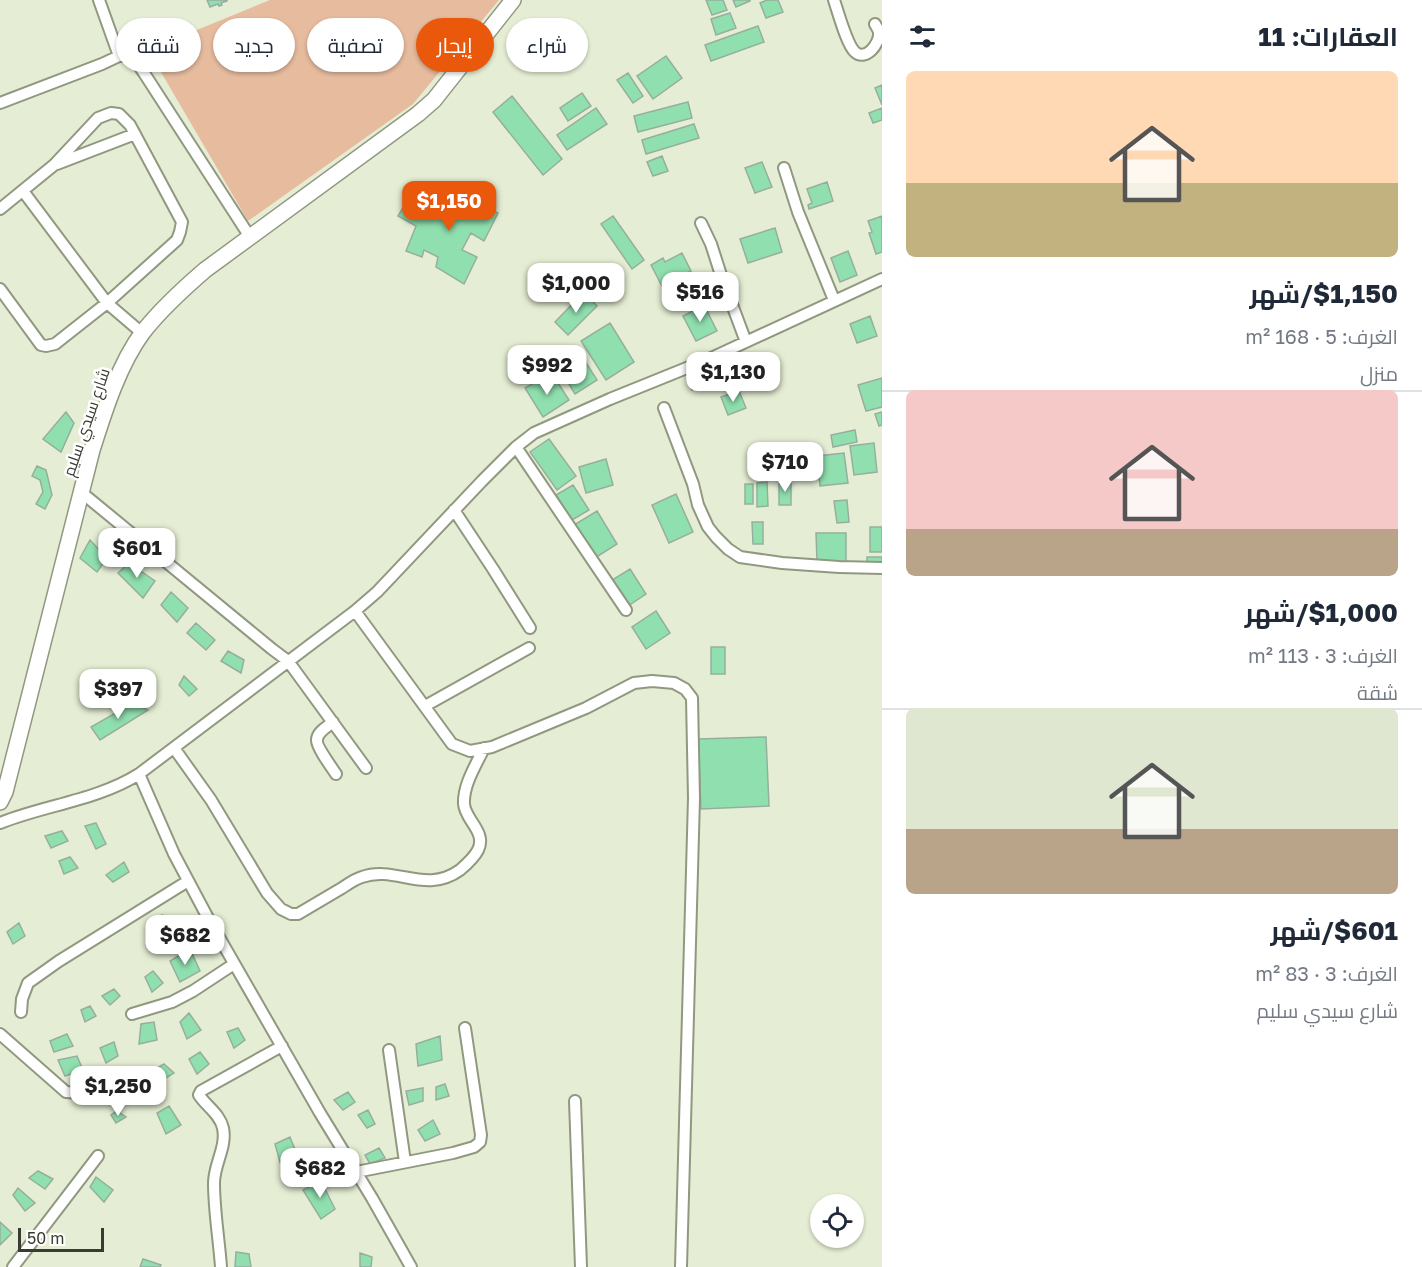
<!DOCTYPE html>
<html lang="ar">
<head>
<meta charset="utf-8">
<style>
  body { margin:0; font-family:"Golos Text",Cairo,sans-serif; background:#f2f2f3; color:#1f2937; direction:rtl; height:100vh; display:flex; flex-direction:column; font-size:22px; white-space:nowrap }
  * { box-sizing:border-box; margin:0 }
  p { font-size:20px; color:#747a83 }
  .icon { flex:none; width:33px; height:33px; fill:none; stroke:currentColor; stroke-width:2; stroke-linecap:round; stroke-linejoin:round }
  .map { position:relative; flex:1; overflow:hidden; direction:ltr }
  .drawer { display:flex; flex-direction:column; background:#fff; width:540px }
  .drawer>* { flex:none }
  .top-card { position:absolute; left:18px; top:18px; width:570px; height:54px; direction:rtl; display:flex; gap:12px }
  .controls { position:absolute; left:810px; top:1194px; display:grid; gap:12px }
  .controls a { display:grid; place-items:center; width:54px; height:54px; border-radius:50%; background:#fff; box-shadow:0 2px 4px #0004; font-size:30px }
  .scale { position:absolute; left:18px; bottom:15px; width:86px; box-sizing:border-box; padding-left:6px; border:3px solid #383b31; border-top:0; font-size:16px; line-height:21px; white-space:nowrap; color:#383b31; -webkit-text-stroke:4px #fff; paint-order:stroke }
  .price { position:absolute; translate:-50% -51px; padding:0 14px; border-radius:12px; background:#fff; color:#222; font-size:20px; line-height:39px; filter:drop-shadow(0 2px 3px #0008) }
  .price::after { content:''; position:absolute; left:50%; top:36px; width:18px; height:14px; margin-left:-9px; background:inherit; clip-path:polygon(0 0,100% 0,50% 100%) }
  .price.selected { background:#ea580c; color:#fff }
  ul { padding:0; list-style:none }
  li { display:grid; align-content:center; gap:12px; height:318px; padding:0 24px }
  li+li { border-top:2px solid #e0e1e3 }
  li span { display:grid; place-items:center; height:186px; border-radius:9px; color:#555 }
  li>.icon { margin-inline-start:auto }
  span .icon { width:108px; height:108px; fill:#fffc; stroke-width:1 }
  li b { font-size:26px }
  h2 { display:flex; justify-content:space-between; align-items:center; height:72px; padding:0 24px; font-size:26px }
  .pill { padding:0 21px; border-radius:27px; background:#fff; box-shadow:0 2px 4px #0004; font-size:21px; line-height:54px }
  .pill.selected { background:#ea580c; color:#fff }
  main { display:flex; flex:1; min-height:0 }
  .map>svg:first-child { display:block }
  .green { fill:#e6bb9e }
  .building { fill:#90e0af; stroke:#96ae9e; stroke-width:1.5 }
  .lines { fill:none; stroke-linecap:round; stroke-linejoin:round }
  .minor-casing { stroke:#909880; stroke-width:14 }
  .secondary-casing { stroke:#909880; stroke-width:18 }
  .minor { stroke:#fff; stroke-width:10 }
  .secondary { stroke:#fff; stroke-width:15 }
  .labels { text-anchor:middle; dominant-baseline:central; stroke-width:5; stroke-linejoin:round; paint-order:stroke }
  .street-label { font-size:16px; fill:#383b31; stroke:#fff }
</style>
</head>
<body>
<main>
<section class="drawer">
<h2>العقارات: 11<svg class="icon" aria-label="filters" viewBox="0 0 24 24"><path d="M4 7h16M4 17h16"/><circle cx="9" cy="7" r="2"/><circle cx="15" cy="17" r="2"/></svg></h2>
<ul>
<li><span style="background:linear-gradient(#ffd9b3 60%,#c2b280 0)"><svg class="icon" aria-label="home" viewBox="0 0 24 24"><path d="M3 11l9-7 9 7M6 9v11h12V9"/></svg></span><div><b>$1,150/شهر</b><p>الغرف: 5 · 168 m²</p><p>منزل</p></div></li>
<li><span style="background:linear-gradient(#f6c9c9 75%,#b9a48a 0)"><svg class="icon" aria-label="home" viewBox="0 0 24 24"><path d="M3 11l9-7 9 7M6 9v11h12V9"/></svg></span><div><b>$1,000/شهر</b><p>الغرف: 3 · 113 m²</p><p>شقة</p></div></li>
<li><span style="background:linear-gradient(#dfe7d0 65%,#b9a48a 0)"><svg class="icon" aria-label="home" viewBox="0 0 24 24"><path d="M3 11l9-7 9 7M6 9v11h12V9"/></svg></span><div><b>$601/شهر</b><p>الغرف: 3 · 83 m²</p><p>شارع سيدي سليم</p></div></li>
</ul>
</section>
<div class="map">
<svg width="882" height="1267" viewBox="0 0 882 1267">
  <rect width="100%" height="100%" fill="#e5eed4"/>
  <!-- green -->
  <path class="green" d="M270 0H499L413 104 248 221 148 50Z"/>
  <!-- building -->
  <path class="building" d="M207 0H227V1L221 3 222 5 219 6 218 4 210 7Z
    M706 0H723L727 10 712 15Z
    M733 0H750V1L736 7Z
    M767 0H778L783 12 766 18 760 3Z
    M730 13 736 28 716 35 711 19Z
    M758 26 764 42 711 61 705 45Z
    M666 56 682 78 653 99 637 76Z
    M628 73 643 96 633 103 617 80Z
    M882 85V105L875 88Z
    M582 93 591 106 568 121 560 108Z
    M512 96 562 159 543 175 493 112Z
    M688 102 692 118 638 132 634 116Z
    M596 108 607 124 567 150 557 135Z
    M882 108V120L873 123 869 113Z
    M694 124 699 138 646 154 642 140Z
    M662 156 668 171 653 176 647 162Z
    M762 162 772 187 755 193 745 168Z
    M827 182 833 201 809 209 808 205 812 203 807 189Z
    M448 190 455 193 453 204 462 209 466 201 470 203 473 200 498 213 484 241 471 233 462 250 477 257 464 284 436 267 438 257 424 250 422 257 406 251 416 226 398 216 404 206 423 215 432 192 436 194 438 191 447 194Z
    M613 216 644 260 632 269 601 224Z
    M882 216V252L876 254 869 233 872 232 868 221Z
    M775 228 782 252 748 263 740 239Z
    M848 251 857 275 840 282 831 258Z
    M682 253 691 271 662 286 651 265 663 258 665 262Z
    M584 292 597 306 568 335 555 322Z
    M704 305 717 331 696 341 683 316Z
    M870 316 877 336 857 343 850 324Z
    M610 323 634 362 606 380 581 341Z
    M576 347 597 380 575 394 555 361Z
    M705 371 710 383 692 390 687 379Z
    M542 378 546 384 555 378 569 400 543 417 525 388Z
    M882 378V407L866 411 858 385Z
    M739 391 746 408 728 415 721 397Z
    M66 412 74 423 61 452 43 439Z
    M882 412V425L879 426 875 414Z
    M855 430 857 442 833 447 831 435Z
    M549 439 576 476 557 490 530 452Z
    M874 443 877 472 854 475 850 446Z
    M844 453 848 483 820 486 817 456Z
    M794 456 795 469 775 471 774 458Z
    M606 459 613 485 586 493 579 467Z
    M37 466 46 470 52 495 45 509 36 504 43 492 40 480 32 476Z
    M791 480V505H779V481Z
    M767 482 768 506 757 507V483Z
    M745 484H753V504H745Z
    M573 485 589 510 572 520 556 495Z
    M676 494 693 532 669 543 652 505Z
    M847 500 849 522 837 523 834 501Z
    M597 511 617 544 595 558 574 525Z
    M752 522H763V544H753Z
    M870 527H882V552H870Z
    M816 533H846V565L817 562Z
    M90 540 107 558 97 572 80 558Z
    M867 557H882V565H867Z
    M129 563 155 581 143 598 118 573Z
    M630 569 646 594 625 608 609 582Z
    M171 592 188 608 177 622 161 605Z
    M656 611 670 633 646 649 632 627Z
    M196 623 215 640 206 650 187 633Z
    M711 647H725V674H711Z
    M228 651 244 660 241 673 221 661Z
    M184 676 197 689 189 696 179 685Z
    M133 703 148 710 100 740 91 727Z
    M766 737 769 806 701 809 698 739Z
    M96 823 106 844 96 849 85 826Z
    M62 831 68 841 51 848 45 836Z
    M70 857 78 868 64 874 59 861Z
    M124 862 129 872 113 882 106 875Z
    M162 915 174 919 170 935 160 932Z
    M19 923 25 936 13 944 7 932Z
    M190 949 200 971 180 982 170 961Z
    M153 971 163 983 152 992 145 977Z
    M114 989 120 996 110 1005 102 996Z
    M90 1006 96 1016 85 1022 81 1010Z
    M189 1013 201 1030 187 1039 180 1022Z
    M154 1022 157 1040 139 1044 141 1024Z
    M238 1028 245 1040 234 1048 227 1032Z
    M67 1034 73 1046 54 1052 50 1041Z
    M440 1036 442 1060 418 1066 416 1044Z
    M114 1042 118 1056 106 1063 100 1048Z
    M200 1052 209 1064 197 1074 189 1059Z
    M77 1056 83 1070 65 1076 58 1060Z
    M164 1064 174 1073 158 1083 150 1072Z
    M445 1084 449 1096 436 1100V1087Z
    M423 1088V1101L409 1105 406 1091Z
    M348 1092 355 1102 343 1110 334 1100Z
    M169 1106 181 1125 166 1134 157 1113Z
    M368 1110 375 1124 367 1128 358 1115Z
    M117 1111 126 1117 116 1123 111 1115Z
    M433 1120 440 1134 425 1141 418 1130Z
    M290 1137 296 1152 280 1162 275 1144Z
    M379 1148 385 1158 370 1164 365 1155Z
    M38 1171 53 1179 45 1189 29 1178Z
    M96 1177 113 1190 104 1202 90 1187Z
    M321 1181 335 1209 321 1219 303 1190Z
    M18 1188 35 1203 25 1211 13 1195Z
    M0 1222 12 1233 0 1245Z
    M236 1252 249 1254 251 1267H235Z
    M360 1253 372 1257 371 1267H360Z
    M143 1259 161 1265 160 1267H140Z"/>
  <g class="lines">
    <!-- minor casing -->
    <g class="minor-casing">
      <path id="minor" d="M99 0 119 56
        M834 0C838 12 847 45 855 52 866 62 880 43 879 33 879 30 876 26 875 24
        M0 103 102 64 119 56H129L135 60 144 73 250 237
        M57 164 135 134
        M784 168 798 212 834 300
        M23 191 107 303 142 333
        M0 209 54 165 98 118 111 113 119 114 130 125 182 222 180 232 177 240 107 303 55 344 46 346 41 345 0 289
        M701 223 711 244 721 275 746 342
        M664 408 693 484 698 505 708 527 716 537 728 549 740 557 782 563 839 567 882 568
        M516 447 626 610
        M81 492 272 649 288 661 366 768
        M454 510 493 569 530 628
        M355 611 452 744 470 751 492 747 586 708 634 683 652 681 674 683 685 689 692 698 694 798 681 1267
        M425 706 529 648
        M333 722C327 727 317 732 317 740 316 746 332 768 336 774
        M174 748 211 800 267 893 281 909 291 914H298C313 905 327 897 342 888 348 884 355 879 362 877 396 865 425 895 460 870 467 864 474 858 478 850 487 832 465 820 464 804 463 785 476 765 484 748
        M139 774 174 854 208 918 320 1113 372 1198 411 1267
        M0 823C45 805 98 800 139 774L355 611 377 592 482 481 516 447 534 433 610 399 709 359 882 279
        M21 1012 22 999 28 983 59 961 188 881
        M132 1014 172 1002 193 991 234 964
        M0 1034 66 1092C82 1094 97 1089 113 1084
        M389 1050 405 1162
        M575 1101 581 1267
        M356 1172 453 1153 474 1147 480 1142 481 1135 465 1028
        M13 1267 98 1156
        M221 1267C219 1239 214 1211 214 1183 214 1164 227 1147 223 1128 220 1114 206 1106 199 1095L201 1091 282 1046"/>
    </g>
    <!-- secondary casing -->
    <g class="secondary-casing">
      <path id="secondary" d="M0 802 5 792 92 450C104 412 119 364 143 332 161 309 183 289 205 270L418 114 434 100 513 0"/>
    </g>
    <!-- minor -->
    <use href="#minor" class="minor"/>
    <!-- secondary -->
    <use href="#secondary" class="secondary"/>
  </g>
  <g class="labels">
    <!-- street labels -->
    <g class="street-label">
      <text transform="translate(86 422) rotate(-71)">شارع سيدي سليم</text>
    </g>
  </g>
</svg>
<div class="controls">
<a><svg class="icon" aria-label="locate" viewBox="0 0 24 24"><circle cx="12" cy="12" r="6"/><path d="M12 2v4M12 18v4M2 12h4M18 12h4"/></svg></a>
</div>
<div class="scale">50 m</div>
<b class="price selected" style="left:449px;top:232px">$1,150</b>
<b class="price" style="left:576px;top:314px">$1,000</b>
<b class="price" style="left:700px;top:323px">$516</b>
<b class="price" style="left:547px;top:396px">$992</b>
<b class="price" style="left:733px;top:403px">$1,130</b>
<b class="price" style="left:785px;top:493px">$710</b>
<b class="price" style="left:137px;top:579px">$601</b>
<b class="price" style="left:118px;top:720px">$397</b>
<b class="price" style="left:185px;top:966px">$682</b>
<b class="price" style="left:118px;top:1117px">$1,250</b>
<b class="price" style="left:320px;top:1199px">$682</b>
<div class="top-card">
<a class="pill">شراء</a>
<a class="pill selected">إيجار</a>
<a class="pill">تصفية</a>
<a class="pill">جديد</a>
<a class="pill">شقة</a>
</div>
</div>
</main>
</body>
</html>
